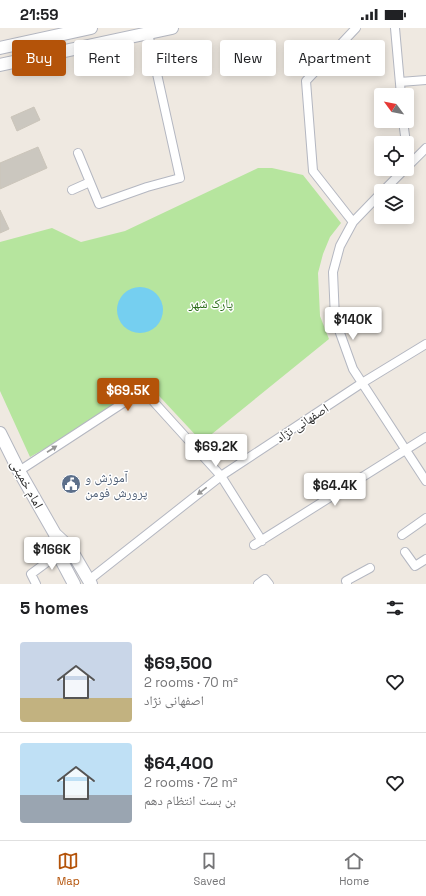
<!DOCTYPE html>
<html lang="en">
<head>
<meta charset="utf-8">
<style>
  body { margin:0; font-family:"Space Grotesk","Noto Naskh Arabic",sans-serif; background:#f2f2f2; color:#202124; height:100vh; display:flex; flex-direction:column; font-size:15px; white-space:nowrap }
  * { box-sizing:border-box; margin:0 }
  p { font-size:13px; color:#757577 }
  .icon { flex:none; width:22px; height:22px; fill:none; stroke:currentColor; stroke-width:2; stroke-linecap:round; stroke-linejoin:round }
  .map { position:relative; height:556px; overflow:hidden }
  .side { display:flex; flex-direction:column; background:#fff; flex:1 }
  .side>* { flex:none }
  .hud { position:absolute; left:12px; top:12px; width:402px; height:36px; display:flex; gap:8px }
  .needle { width:26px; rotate:302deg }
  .fabs { position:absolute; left:374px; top:60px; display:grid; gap:8px }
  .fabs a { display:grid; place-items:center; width:40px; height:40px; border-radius:4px; background:#fff; box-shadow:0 2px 10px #0003; font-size:20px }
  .price { position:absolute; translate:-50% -34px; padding:0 9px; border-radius:4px; background:#fff; color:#222; font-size:13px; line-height:26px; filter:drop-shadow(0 1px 2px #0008) }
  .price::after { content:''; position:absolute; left:50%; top:24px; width:12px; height:9px; margin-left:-6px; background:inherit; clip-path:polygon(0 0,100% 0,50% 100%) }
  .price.current { background:#b45309; color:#fff }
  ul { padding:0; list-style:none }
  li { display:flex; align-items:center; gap:12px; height:100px; padding:0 20px }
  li+li { border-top:1px solid #e0e0e0 }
  li span { display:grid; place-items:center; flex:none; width:112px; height:80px; border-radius:4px; color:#555 }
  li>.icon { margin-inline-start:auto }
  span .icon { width:48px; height:48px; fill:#fffc; stroke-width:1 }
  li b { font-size:17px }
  h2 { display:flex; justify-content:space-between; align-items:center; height:48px; padding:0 20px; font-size:17px }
  .chip { padding:0 14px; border-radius:4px; background:#fff; box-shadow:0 2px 10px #0003; font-size:14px; line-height:36px }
  .chip.current { background:#b45309; color:#fff }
  .status { display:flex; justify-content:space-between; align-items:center; height:28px; padding:0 20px; background:#fff; direction:ltr }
  .status svg { height:11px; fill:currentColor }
  .tab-bar { display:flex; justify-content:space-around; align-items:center; height:56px; border-top:1px solid #e0e0e0; background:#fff; font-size:11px; color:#757577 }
  .tab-bar a { display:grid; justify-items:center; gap:2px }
  .tab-bar .current { color:#b45309 }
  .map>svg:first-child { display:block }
  .green { fill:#b6e59e }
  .water { fill:#75cff0 }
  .building { fill:#cbc7bf; stroke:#cbc5ba }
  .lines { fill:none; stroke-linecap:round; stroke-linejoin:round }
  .street-casing { stroke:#b4b7c1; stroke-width:10 }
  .secondary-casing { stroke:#b4b7c1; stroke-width:14 }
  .street { stroke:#fff; stroke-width:8 }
  .secondary { stroke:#fff; stroke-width:12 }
  .oneway { fill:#969696 }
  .labels { text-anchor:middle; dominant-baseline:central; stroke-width:3; stroke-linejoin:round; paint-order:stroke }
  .park-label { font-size:13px; fill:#2c6e1b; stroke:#fff }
  .street-label { font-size:13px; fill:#2e2e2e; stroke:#fff }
  .service-label { font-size:13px; fill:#4e5e75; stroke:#fff; text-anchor:start }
</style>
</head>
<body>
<div class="status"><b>21:59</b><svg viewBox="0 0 49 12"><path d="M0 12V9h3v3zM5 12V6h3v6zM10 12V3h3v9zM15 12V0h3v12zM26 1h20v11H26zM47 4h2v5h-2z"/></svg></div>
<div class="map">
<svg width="426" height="556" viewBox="0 0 426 556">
  <rect width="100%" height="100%" fill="#efe9e1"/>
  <!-- green -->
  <path class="green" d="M258 140H272L303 147 341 195 330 209 323 226 318 245 320 288 329 311 202 414 147 355 71 406 30 429 0 363V214L52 200 81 214 125 203Z"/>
  <!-- water -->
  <path class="water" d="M117 282a23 23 0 1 1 46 0a23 23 0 1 1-46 0Z"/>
  <!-- building -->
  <path class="building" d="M34 79 40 92 17 103 11 89Z
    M38 119 47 140 0 161V135Z
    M0 182 9 201 0 205Z"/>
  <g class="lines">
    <!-- street casing -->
    <g class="street-casing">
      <path id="street" d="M395 0 401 67
        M400 54 426 52
        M403 93 406 115
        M78 125 99 176 147 159 180 150 148 5
        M407 139 426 120
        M72 162 90 154
        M383 163 405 141
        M381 165 353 194 340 218 333 244 335 291 353 341 426 453
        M353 194 313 143 306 53 356 0
        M19 443 143 362 221 448 262 513
        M402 507 426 490
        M254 517 426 409
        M405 524 415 538 426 531
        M89 552 221 448 362 355 426 316
        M36 556 31 546 58 526
        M258 556 265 551 269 556
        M347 556 346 553 370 540"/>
    </g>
    <!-- secondary casing -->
    <g class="secondary-casing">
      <path id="secondary" d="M0 20 91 0
        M0 37 172 0
        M0 405 19 443 55 506 70 520 91 556
        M55 506 58 526 74 556"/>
    </g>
    <!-- street -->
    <use href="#street" class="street"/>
    <!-- secondary -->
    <use href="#secondary" class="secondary"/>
  </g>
  <!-- one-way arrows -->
  <defs><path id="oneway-solid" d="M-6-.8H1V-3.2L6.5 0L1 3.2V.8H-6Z"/></defs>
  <g class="oneway">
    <use href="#oneway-solid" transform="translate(52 421) rotate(-33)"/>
    <use href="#oneway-solid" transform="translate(202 463) rotate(142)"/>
  </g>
  <!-- icons -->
  <defs>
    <g id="civic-disc" transform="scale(1)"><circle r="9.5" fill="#5c6f8a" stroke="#fff"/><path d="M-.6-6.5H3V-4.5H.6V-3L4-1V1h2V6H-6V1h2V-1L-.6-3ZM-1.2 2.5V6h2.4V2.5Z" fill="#fff"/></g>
  </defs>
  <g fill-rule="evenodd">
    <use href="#civic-disc" x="71" y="456"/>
  </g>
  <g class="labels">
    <!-- park labels -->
    <g class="park-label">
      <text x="211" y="275">پارک شهر</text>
    </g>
    <!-- street labels -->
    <g class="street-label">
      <text transform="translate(302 395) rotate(-33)">اصفهانی نژاد</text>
      <text transform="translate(27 456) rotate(61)">امام خمینی</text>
    </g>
    <!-- service labels -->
    <g class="service-label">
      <text x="85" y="449">آموزش و<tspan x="85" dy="15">پرورش فومن</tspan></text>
    </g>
  </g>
</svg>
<div class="fabs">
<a><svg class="needle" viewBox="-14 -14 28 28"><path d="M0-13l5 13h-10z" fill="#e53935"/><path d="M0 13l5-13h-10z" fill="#757577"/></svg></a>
<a><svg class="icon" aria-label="locate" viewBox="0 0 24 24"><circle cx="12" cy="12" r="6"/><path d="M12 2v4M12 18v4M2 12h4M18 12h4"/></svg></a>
<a><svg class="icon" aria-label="layers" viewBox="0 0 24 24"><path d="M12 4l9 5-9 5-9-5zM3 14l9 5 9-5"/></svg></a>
</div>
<b class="price" style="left:353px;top:313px">$140K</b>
<b class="price current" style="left:128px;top:384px">$69.5K</b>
<b class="price" style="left:216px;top:440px">$69.2K</b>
<b class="price" style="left:335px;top:479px">$64.4K</b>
<b class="price" style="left:52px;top:543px">$166K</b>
<div class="hud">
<a class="chip current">Buy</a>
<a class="chip">Rent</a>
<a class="chip">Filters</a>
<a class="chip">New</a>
<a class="chip">Apartment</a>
</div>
</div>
<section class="side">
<h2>5 homes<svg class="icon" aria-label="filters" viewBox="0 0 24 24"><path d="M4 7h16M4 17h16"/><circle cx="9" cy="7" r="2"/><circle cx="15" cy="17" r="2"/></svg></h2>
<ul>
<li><span style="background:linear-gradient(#c9d6e8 70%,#c2b280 0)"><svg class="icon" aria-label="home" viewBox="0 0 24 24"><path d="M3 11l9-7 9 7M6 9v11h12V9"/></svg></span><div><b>$69,500</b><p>2 rooms · 70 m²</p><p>اصفهانی نژاد</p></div><svg class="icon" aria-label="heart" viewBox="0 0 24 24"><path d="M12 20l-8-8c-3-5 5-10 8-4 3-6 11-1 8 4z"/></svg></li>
<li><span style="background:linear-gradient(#bfe0f5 65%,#9aa5b1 0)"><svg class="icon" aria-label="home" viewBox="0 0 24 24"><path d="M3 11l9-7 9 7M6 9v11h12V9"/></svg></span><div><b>$64,400</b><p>2 rooms · 72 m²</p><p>بن بست انتظام دهم</p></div><svg class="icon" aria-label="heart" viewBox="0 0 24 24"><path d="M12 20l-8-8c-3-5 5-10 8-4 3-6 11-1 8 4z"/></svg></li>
</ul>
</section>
<nav class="tab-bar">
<a class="current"><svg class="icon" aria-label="map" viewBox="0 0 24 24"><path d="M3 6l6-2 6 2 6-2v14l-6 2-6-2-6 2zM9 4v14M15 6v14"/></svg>Map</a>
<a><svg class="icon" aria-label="saved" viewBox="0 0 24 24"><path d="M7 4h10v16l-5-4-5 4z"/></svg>Saved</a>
<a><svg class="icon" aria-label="home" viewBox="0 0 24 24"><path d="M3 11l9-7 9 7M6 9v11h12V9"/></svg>Home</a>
</nav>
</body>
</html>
